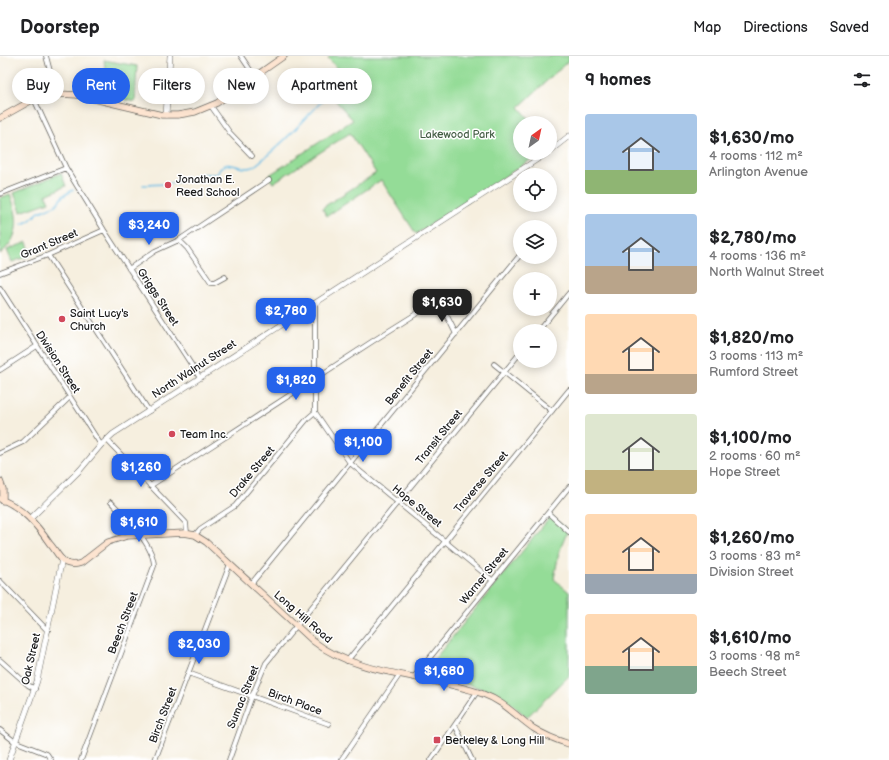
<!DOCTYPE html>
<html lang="en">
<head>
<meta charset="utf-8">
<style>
  body { margin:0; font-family:"Balsamiq Sans",sans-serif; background:#f2f2f2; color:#202124; height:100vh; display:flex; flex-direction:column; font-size:15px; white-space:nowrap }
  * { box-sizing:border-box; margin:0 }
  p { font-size:13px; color:#757577 }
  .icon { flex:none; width:22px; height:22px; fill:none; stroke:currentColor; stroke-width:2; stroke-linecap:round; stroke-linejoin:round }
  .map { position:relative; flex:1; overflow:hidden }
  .panel { display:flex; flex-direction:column; background:#fff; width:320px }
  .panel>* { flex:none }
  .hud { position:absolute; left:12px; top:12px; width:380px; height:36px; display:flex; gap:8px }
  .needle { width:26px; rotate:33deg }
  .controls { position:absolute; left:513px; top:60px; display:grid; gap:8px }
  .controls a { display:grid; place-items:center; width:44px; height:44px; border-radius:50%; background:#fff; box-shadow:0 2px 10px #0003; font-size:20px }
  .price { position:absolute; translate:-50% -34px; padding:0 9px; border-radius:8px; background:#2563eb; color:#fff; font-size:13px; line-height:26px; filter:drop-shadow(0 1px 2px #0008) }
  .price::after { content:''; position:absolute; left:50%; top:24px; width:12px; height:9px; margin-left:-6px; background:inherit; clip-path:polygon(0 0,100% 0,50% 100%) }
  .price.on { background:#222; color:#fff }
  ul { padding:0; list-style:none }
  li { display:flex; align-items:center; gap:12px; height:100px; padding:0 16px }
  li span { display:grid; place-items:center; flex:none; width:112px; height:80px; border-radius:4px; color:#555 }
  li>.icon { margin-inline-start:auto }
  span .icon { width:48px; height:48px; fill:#fffc; stroke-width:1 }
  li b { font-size:17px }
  h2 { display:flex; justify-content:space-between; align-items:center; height:48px; padding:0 16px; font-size:17px }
  .tag { padding:0 14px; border-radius:18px; background:#fff; box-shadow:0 2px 10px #0003; font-size:14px; line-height:36px }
  .tag.on { background:#2563eb; color:#fff }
  header { display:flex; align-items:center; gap:24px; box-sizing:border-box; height:56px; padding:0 20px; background:#fff; border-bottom:1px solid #e0e0e0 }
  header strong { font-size:19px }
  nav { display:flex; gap:22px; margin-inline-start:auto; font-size:14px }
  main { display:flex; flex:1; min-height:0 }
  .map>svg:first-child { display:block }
  .green { fill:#94dc97; stroke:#587c5a }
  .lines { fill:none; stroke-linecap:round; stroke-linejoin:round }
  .stream { stroke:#6abee6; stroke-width:1.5 }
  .minor-casing { stroke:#686660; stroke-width:5.5 }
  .tertiary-casing { stroke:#686660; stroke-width:6 }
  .secondary-casing { stroke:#686660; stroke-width:7 }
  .minor { stroke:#fff; stroke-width:4 }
  .tertiary { stroke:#fff; stroke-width:5 }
  .secondary { stroke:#fde4d0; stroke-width:5.5 }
  .poi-dot { fill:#d1495b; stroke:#fff; stroke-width:1.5 }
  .labels { text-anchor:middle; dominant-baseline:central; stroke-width:3; stroke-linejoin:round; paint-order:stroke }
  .park-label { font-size:11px; fill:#465f47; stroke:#fff }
  .poi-label { font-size:11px; fill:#1c1c1c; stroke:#fff; text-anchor:start }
  .street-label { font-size:11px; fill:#1c1c1c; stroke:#fff }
</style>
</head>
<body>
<header>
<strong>Doorstep</strong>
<nav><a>Map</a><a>Directions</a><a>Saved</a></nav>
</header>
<main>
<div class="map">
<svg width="569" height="704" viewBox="0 0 569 704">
  <rect width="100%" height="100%" fill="#fff"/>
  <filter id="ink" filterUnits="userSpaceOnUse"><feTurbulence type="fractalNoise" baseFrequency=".025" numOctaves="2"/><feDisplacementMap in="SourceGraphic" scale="8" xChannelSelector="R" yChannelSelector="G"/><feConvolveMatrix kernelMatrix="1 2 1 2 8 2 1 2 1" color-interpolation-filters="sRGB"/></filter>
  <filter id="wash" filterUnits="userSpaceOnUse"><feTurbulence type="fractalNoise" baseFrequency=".012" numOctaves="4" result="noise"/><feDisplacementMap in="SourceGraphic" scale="16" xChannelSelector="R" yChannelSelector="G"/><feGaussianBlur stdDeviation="0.9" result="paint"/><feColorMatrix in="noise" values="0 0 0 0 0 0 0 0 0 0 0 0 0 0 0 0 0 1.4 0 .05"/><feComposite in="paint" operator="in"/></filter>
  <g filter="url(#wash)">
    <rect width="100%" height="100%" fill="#f6efdf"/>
    <!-- green -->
    <path class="green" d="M331 0H569V4L519 51 533 67H520V97H537L538 99 416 178 381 124 327 160 322 152 376 117 350 77 273 127 268 120 353 64 328 36 341 16 328 2Z
      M104 4 137 10 135 46 96 37 95 20 106 19Z
      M61 117 66 130 46 139 49 146 21 156 14 137Z
      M10 138C19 161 21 181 0 198V142Z
      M27 186 31 199 12 206 7 194Z
      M551 460 568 474 559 496 554 523 569 536V620L527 661C520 655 513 649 505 644 482 630 453 624 427 619L424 616Z"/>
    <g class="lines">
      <!-- stream -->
      <path class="stream" d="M143 129 168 128 190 123 203 118H217C218 117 219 114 220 113 230 100 242 120 257 108 284 87 308 60 331 35
        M22 168 29 165 39 156 56 149 63 140 73 134"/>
    </g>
  </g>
  <g filter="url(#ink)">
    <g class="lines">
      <!-- minor casing -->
      <g class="minor-casing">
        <path id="minor" d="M46 0 56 38
          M241 0 255 21
          M34 43 66 112 104 174 200 322
          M211 50 230 77 252 100
          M0 138 66 112
          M179 184 187 192 211 227H214L225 221
          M48 199 149 355
          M129 213 155 195 179 184 269 124
          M0 217 48 199 104 174
          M0 232 101 389
          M315 247V356L350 407 492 524
          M538 275 569 237
          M494 308 552 355
          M0 314 37 290
          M106 383 186 467 187 477
          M0 397 23 386 70 341
          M150 430 376 283 432 248 436 247 444 254 456 278
          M548 457 569 476
          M195 479 200 473 235 450 308 362 315 356
          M0 525 48 575
          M251 528 520 199
          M0 604 28 629 35 633
          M347 605 569 334
          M188 617 329 668
          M414 621 569 431
          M455 669 472 704
          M0 674 14 685 47 698 51 704
          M81 704 154 510C154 489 125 461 111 446
          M155 704 230 508
          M229 704 252 640 266 607 520 297
          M341 704 400 618
          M431 704 477 636"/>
      </g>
      <!-- tertiary casing -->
      <g class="tertiary-casing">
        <path id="tertiary" d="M166 59 170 0
          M550 95 569 80
          M30 463 80 414 101 389 113 378 547 97
          M9 704 37 625 62 503"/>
      </g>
      <!-- secondary casing -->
      <g class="secondary-casing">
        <path id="secondary" d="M0 62 34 43 49 39 60 38 77 39 162 59H178L195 56 217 47 284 0
          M0 425 3 433V445
          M0 443C22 451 37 469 50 488 55 493 59 503 66 507 71 509 76 509 81 507L108 486 127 480 184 477 195 479 206 486 313 585C359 621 429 618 483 638 503 645 516 660 533 672 544 679 556 684 569 688"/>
      </g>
      <!-- minor -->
      <use href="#minor" class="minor"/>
      <!-- tertiary -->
      <use href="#tertiary" class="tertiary"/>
      <!-- secondary -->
      <use href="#secondary" class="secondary"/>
    </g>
  </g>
  <!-- markers -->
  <g class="poi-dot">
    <circle cx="168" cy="129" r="4"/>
    <circle cx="62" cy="263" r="4"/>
    <circle cx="172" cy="378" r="4"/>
    <rect x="433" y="680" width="8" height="8" rx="2"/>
  </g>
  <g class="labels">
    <!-- park labels -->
    <g class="park-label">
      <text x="457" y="78">Lakewood Park</text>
    </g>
    <!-- poi labels -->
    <g class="poi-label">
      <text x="176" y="123">Jonathan E.<tspan x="176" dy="13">Reed School</tspan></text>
      <text x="70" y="257">Saint Lucy's<tspan x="70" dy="13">Church</tspan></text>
      <text x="180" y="378">Team Inc.</text>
      <text x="445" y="684">Berkeley &amp; Long Hill</text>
    </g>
    <!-- street labels -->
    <g class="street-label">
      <text transform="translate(49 188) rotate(-23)">Grant Street</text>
      <text transform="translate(158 241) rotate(57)">Griggs Street</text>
      <text transform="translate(58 306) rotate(57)">Division Street</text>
      <text transform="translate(194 313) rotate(-33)">North Walnut Street</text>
      <text transform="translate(409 321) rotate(-51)">Benefit Street</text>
      <text transform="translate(439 381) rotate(-51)">Transit Street</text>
      <text transform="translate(252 416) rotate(-50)">Drake Street</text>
      <text transform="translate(481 426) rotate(-50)">Traverse Street</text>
      <text transform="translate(417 450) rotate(39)">Hope Street</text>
      <text transform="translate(484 520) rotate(-51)">Warner Street</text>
      <text transform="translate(303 561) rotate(41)">Long Hill Road</text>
      <text transform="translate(123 567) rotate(-69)">Beech Street</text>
      <text transform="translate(31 603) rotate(-77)">Oak Street</text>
      <text transform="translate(243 641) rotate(-68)">Sumac Street</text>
      <text transform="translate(295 646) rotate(20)">Birch Place</text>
      <text transform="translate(163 659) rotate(-69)">Birch Street</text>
    </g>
  </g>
</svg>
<div class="controls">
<a><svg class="needle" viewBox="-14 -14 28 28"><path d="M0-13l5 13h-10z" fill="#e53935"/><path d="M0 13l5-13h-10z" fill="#757577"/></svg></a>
<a><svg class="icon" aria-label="locate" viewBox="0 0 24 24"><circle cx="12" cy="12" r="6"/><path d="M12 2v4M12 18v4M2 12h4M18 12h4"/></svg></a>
<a><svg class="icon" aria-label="layers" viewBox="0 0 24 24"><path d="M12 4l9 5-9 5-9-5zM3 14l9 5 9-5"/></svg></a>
<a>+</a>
<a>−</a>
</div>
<b class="price" style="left:149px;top:190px">$3,240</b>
<b class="price on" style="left:442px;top:267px">$1,630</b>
<b class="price" style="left:286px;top:276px">$2,780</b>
<b class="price" style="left:296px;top:345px">$1,820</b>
<b class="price" style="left:363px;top:407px">$1,100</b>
<b class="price" style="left:141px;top:432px">$1,260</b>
<b class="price" style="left:139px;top:487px">$1,610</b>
<b class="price" style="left:199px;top:609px">$2,030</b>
<b class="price" style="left:444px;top:636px">$1,680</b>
<div class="hud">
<a class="tag">Buy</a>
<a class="tag on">Rent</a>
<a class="tag">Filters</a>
<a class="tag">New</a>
<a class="tag">Apartment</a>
</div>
</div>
<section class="panel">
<h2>9 homes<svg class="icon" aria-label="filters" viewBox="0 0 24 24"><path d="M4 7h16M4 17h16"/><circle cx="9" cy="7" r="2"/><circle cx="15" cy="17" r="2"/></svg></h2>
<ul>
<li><span style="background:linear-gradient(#a9c7e8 70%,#8fb573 0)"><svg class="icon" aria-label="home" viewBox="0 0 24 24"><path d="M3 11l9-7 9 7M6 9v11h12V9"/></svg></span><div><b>$1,630/mo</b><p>4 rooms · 112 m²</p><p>Arlington Avenue</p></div></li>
<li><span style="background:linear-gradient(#a9c7e8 65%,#b9a48a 0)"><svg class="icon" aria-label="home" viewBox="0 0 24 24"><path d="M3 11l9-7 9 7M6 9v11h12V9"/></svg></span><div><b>$2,780/mo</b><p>4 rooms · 136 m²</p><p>North Walnut Street</p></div></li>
<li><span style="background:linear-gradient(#ffd9b3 75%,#b9a48a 0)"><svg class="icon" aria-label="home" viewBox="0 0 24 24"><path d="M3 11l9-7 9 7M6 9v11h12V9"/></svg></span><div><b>$1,820/mo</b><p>3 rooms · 113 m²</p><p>Rumford Street</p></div></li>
<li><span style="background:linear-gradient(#dfe7d0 70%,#c2b280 0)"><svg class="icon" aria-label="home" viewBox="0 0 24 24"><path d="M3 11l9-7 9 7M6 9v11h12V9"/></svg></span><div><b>$1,100/mo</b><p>2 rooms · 60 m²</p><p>Hope Street</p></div></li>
<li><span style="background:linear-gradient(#ffd9b3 75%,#9aa5b1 0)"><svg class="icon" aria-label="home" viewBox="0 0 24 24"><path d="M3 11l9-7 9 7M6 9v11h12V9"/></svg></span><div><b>$1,260/mo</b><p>3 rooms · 83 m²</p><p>Division Street</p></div></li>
<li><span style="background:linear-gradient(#ffd9b3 65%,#7fa58c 0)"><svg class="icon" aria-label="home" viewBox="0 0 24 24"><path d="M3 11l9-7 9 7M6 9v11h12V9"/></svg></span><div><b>$1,610/mo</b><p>3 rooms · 98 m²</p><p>Beech Street</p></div></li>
</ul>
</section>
</main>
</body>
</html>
